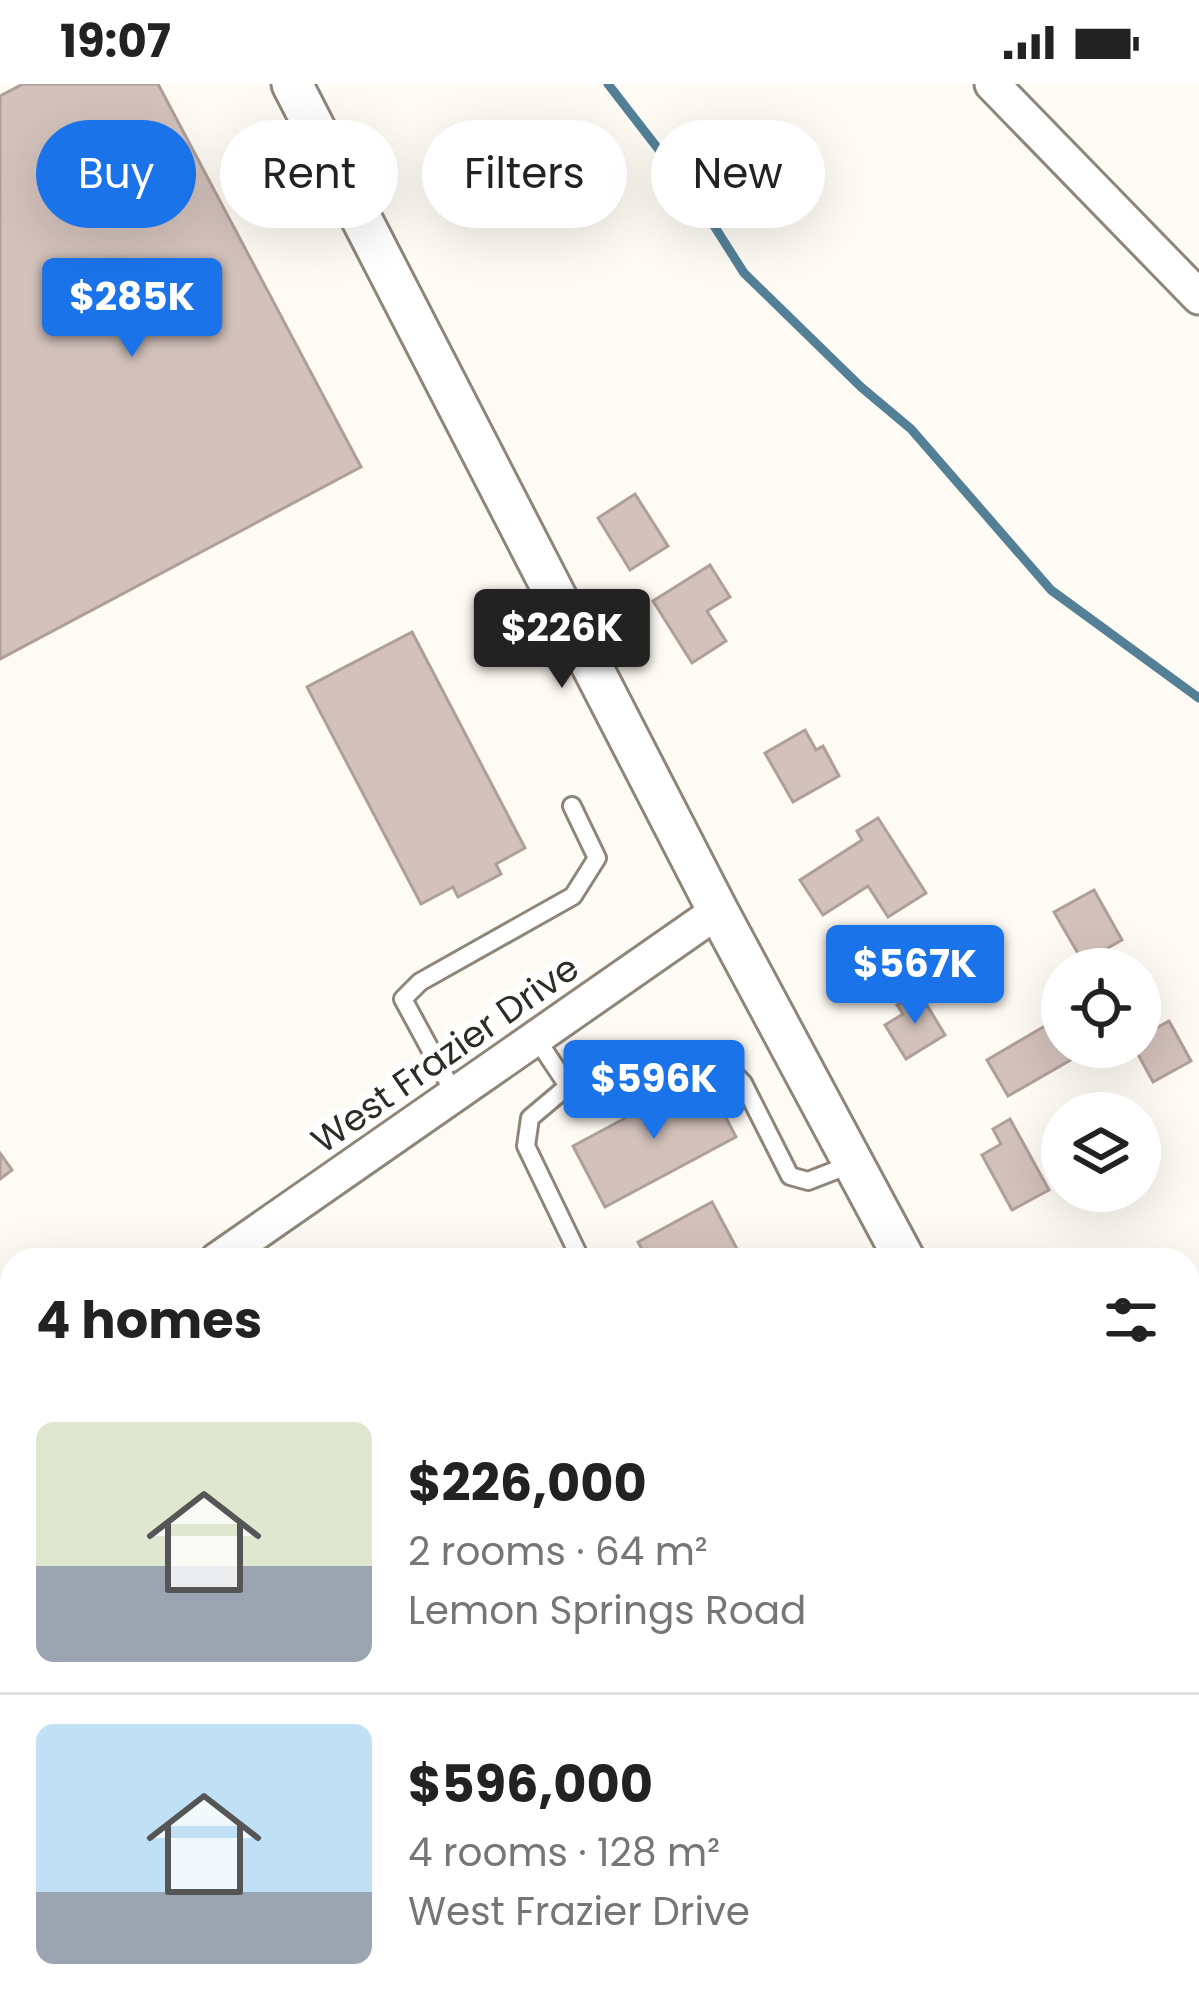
<!DOCTYPE html>
<html lang="en">
<head>
<meta charset="utf-8">
<style>
  body { margin:0; font-family:Poppins,sans-serif; background:#f6f6f6; color:#222; height:100vh; display:flex; flex-direction:column; font-size:45px; white-space:nowrap }
  * { box-sizing:border-box; margin:0 }
  p { font-size:39px; color:#767676 }
  .icon { flex:none; width:66px; height:66px; fill:none; stroke:currentColor; stroke-width:2; stroke-linecap:round; stroke-linejoin:round }
  .map { position:relative; flex:1; overflow:hidden }
  .drawer { position:absolute; left:0px; top:1164px; width:1200px; height:768px; display:flex; flex-direction:column; background:#fff; border-radius:36px 36px 0 0; box-shadow:0 12px 48px #0002 }
  .drawer>* { flex:none }
  .banner { position:absolute; left:36px; top:36px; width:1128px; height:108px; display:flex; gap:24px }
  .fabs { position:absolute; left:1041px; top:864px; display:grid; gap:24px }
  .fabs a { display:grid; place-items:center; width:120px; height:120px; border-radius:50%; background:#fff; box-shadow:0 12px 48px #0002; font-size:60px }
  .price { position:absolute; translate:-50% -102px; padding:0 27px; border-radius:12px; background:#1a73e8; color:#fff; font-size:39px; line-height:78px; filter:drop-shadow(0 3px 6px #0008) }
  .price::after { content:''; position:absolute; left:50%; top:72px; width:36px; height:27px; margin-left:-18px; background:inherit; clip-path:polygon(0 0,100% 0,50% 100%) }
  .price.current { background:#222; color:#fff }
  ul { padding:0; list-style:none }
  li { display:flex; align-items:center; gap:36px; height:300px; padding:0 36px }
  li+li { border-top:3px solid #e0e0e0 }
  li span { display:grid; place-items:center; flex:none; width:336px; height:240px; border-radius:18px; color:#555 }
  li>.icon { margin-inline-start:auto }
  span .icon { width:144px; height:144px; fill:#fffc; stroke-width:1 }
  li b { font-size:51px }
  h2 { display:flex; justify-content:space-between; align-items:center; height:144px; padding:0 36px; font-size:51px }
  .pill { padding:0 42px; border-radius:54px; background:#fff; box-shadow:0 12px 48px #0002; font-size:42px; line-height:108px }
  .pill.current { background:#1a73e8; color:#fff }
  .status { display:flex; justify-content:space-between; align-items:center; height:84px; padding:0 60px; background:#fff; direction:ltr }
  .status svg { height:33px; fill:currentColor }
  .map>svg:first-child { display:block }
  .lines { fill:none; stroke-linecap:round; stroke-linejoin:round }
  .stream { stroke:#538097; stroke-width:9 }
  .building { fill:#d3c1bb; stroke:#b09e99; stroke-width:3 }
  .service-casing { stroke:#8f8679; stroke-width:22 }
  .minor-casing { stroke:#8f8679; stroke-width:39 }
  .tertiary-casing { stroke:#8f8679; stroke-width:45 }
  .service { stroke:#fff; stroke-width:16 }
  .minor { stroke:#fff; stroke-width:33 }
  .tertiary { stroke:#fff; stroke-width:39 }
  .labels { text-anchor:middle; dominant-baseline:central; stroke-width:12; stroke-linejoin:round; paint-order:stroke }
  .street-label { font-size:36px; fill:#2f2b26; stroke:#fff }
</style>
</head>
<body>
<div class="status"><b>19:07</b><svg viewBox="0 0 49 12"><path d="M0 12V9h3v3zM5 12V6h3v6zM10 12V3h3v9zM15 12V0h3v12zM26 1h20v11H26zM47 4h2v5h-2z"/></svg></div>
<div class="map">
<svg width="1199" height="1932" viewBox="0 0 1199 1932">
  <rect width="100%" height="100%" fill="#fefaf4"/>
  <g class="lines">
    <!-- stream -->
    <path class="stream" d="M608 0 697 115 744 189 861 303 911 345 1051 506 1199 614"/>
  </g>
  <!-- building -->
  <path class="building" d="M23 0H158L361 383 0 575V12Z
    M635 410 668 462 630 486 598 434Z
    M710 481 730 513 707 527 726 557 692 579 653 517Z
    M412 548 525 764 496 780 501 790 458 813 453 803 421 820 307 603Z
    M805 646 816 666 823 662 839 692 793 718 765 669Z
    M878 734 926 809 888 833 868 802 823 831 800 796 862 756 857 747Z
    M1094 806 1122 856 1083 878 1054 828Z
    M919 908 945 951 906 975 885 941 903 930 897 921Z
    M1055 936 1062 948V963H1070L1076 973 1008 1012 987 976Z
    M1169 937 1191 977 1153 998 1134 963H1140V953Z
    M704 992 736 1053 605 1123 573 1062Z
    M1010 1035 1049 1106 1012 1126 982 1071 1001 1060 993 1045Z
    M0 1069 12 1086 0 1095Z
    M712 1118 743 1176H648L638 1158Z
    M1188 1277 1199 1293V1310L1188 1318Z
    M966 1920H1012L988 1932H972Z"/>
  <g class="lines">
    <!-- service casing -->
    <g class="service-casing">
      <path id="service" d="M536 954 568 1002 630 974 694 967 718 973 743 999 790 1092 808 1097 852 1080
        M568 1002 530 1034 526 1062 581 1176
        M455 1011 403 915 420 898 573 812 597 774 572 722
        M0 1220 12 1230"/>
    </g>
    <!-- minor casing -->
    <g class="minor-casing">
      <path id="minor" d="M992 0 1199 213
        M217 1176 718 827
        M0 1331 12 1322
        M519 1920 521 1932"/>
    </g>
    <!-- tertiary casing -->
    <g class="tertiary-casing">
      <path id="tertiary" d="M292 0 718 827 905 1176
        M1188 1703 1199 1723"/>
    </g>
    <!-- service -->
    <use href="#service" class="service"/>
    <!-- minor -->
    <use href="#minor" class="minor"/>
    <!-- tertiary -->
    <use href="#tertiary" class="tertiary"/>
  </g>
  <g class="labels">
    <!-- street labels -->
    <g class="street-label">
      <text transform="translate(445 970) rotate(-35)">West Frazier Drive</text>
    </g>
  </g>
</svg>
<div class="fabs">
<a><svg class="icon" aria-label="locate" viewBox="0 0 24 24"><circle cx="12" cy="12" r="6"/><path d="M12 2v4M12 18v4M2 12h4M18 12h4"/></svg></a>
<a><svg class="icon" aria-label="layers" viewBox="0 0 24 24"><path d="M12 4l9 5-9 5-9-5zM3 14l9 5 9-5"/></svg></a>
</div>
<b class="price" style="left:132px;top:276px">$285K</b>
<b class="price current" style="left:562px;top:607px">$226K</b>
<b class="price" style="left:915px;top:943px">$567K</b>
<b class="price" style="left:654px;top:1058px">$596K</b>
<div class="banner">
<a class="pill current">Buy</a>
<a class="pill">Rent</a>
<a class="pill">Filters</a>
<a class="pill">New</a>
</div>
<section class="drawer">
<h2>4 homes<svg class="icon" aria-label="filters" viewBox="0 0 24 24"><path d="M4 7h16M4 17h16"/><circle cx="9" cy="7" r="2"/><circle cx="15" cy="17" r="2"/></svg></h2>
<ul>
<li><span style="background:linear-gradient(#dfe7d0 60%,#9aa5b1 0)"><svg class="icon" aria-label="home" viewBox="0 0 24 24"><path d="M3 11l9-7 9 7M6 9v11h12V9"/></svg></span><div><b>$226,000</b><p>2 rooms · 64 m²</p><p>Lemon Springs Road</p></div></li>
<li><span style="background:linear-gradient(#bfe0f5 70%,#9aa5b1 0)"><svg class="icon" aria-label="home" viewBox="0 0 24 24"><path d="M3 11l9-7 9 7M6 9v11h12V9"/></svg></span><div><b>$596,000</b><p>4 rooms · 128 m²</p><p>West Frazier Drive</p></div></li>
</ul>
</section>
</div>
</body>
</html>
